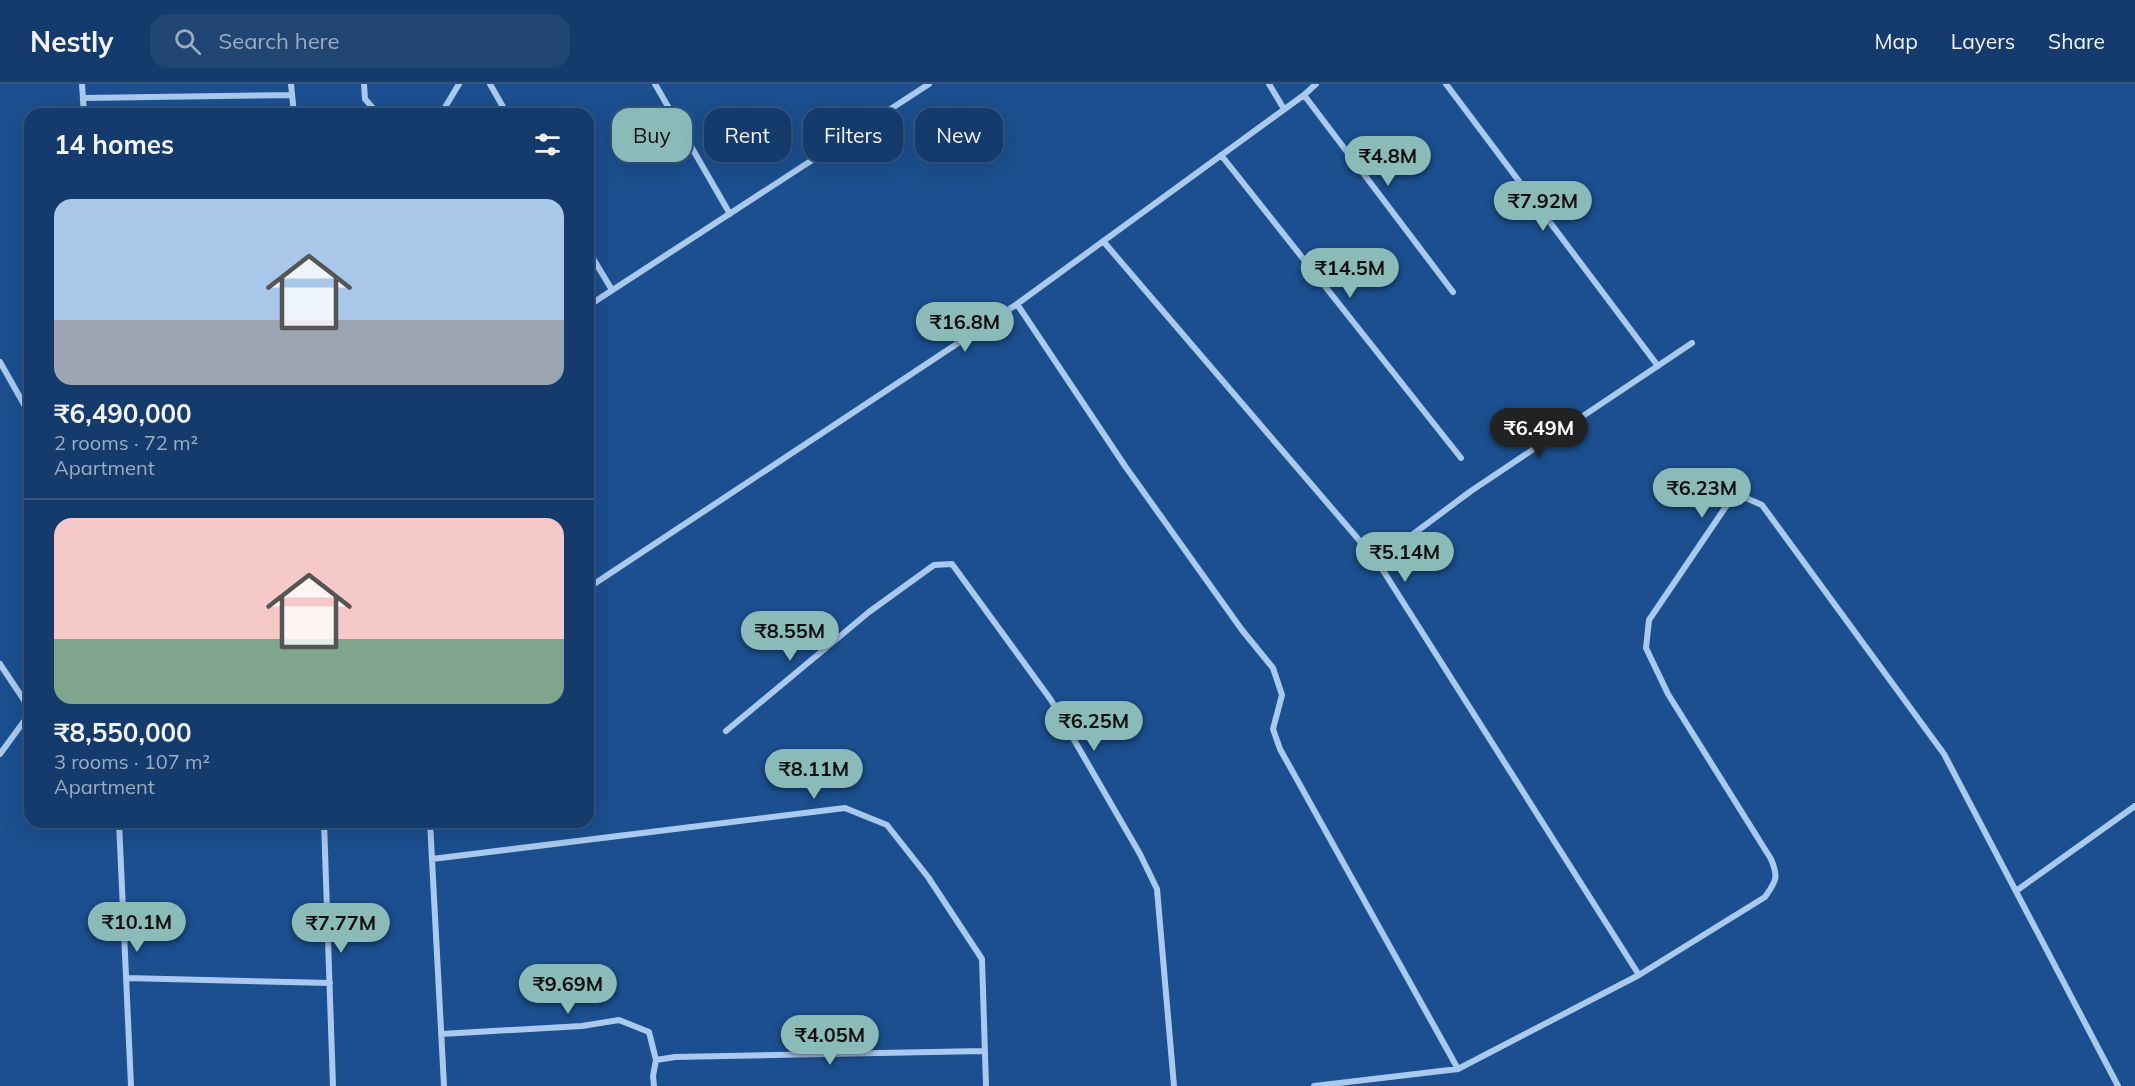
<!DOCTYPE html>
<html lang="en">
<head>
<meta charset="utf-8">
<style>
  body { margin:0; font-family:Mulish,sans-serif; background:#214673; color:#f1f3f6; height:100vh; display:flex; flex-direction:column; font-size:22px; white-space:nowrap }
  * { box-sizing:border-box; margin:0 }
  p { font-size:20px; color:#9dadc1 }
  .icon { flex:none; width:33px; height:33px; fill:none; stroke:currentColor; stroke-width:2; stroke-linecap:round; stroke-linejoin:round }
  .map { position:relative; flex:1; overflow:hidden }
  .side { position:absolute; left:24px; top:24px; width:570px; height:720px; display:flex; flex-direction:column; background:#143b6b; border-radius:18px; box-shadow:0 6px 24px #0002,0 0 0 2px #33557e }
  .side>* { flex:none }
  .hud { position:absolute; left:612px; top:24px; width:570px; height:54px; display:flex; gap:12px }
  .price { position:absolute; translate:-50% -51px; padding:0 14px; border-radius:21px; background:#8bbbb9; color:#111; font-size:20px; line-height:39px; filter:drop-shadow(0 2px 3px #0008) }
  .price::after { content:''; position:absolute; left:50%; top:36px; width:18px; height:14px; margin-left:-9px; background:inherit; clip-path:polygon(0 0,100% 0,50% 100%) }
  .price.selected { background:#222; color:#fff }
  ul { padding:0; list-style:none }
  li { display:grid; align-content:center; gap:12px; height:318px; padding:0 30px }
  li+li { border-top:2px solid #33557e }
  li span { display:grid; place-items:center; height:186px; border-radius:18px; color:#555 }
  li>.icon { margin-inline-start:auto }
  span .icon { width:108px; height:108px; fill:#fffc; stroke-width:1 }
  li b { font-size:26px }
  h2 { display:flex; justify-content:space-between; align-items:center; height:72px; padding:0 30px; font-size:26px }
  .pill { padding:0 21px; border-radius:18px; background:#143b6b; box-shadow:0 6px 24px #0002,0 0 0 2px #33557e; font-size:21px; line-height:54px }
  .pill.selected { background:#8bbbb9; color:#111 }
  header { display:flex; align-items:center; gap:36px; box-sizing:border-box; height:84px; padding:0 30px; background:#143b6b; border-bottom:2px solid #33557e }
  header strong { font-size:28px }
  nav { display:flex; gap:33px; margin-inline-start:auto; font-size:21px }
  .search { width:420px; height:54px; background:#214673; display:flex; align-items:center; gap:15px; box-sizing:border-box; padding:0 21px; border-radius:18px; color:#9dadc1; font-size:22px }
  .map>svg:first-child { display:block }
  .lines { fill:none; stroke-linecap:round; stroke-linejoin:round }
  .minor { stroke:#a9c9ee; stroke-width:6 }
</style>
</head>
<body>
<header>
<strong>Nestly</strong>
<div class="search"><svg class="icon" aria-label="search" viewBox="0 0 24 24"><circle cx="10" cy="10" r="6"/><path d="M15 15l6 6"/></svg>Search here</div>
<nav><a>Map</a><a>Layers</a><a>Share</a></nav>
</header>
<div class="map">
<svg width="2135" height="1002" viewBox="0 0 2135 1002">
  <rect width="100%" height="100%" fill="#1b4f8f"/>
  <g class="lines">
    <!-- minor -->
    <path class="minor" d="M82 0 84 30
      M291 0 294 30
      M364 0 365 15 378 30
      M490 0 507 30
      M655 0 730 130
      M1269 0 1284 25
      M1446 0 1658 282
      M1304 11 1453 208
      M83 14 292 11
      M441 30 459 0
      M1221 71 1461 374
      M1103 157 1377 477 1639 891
      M588 166 612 206
      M1017 220 1125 382 1242 546 1273 584 1282 611 1273 645 1280 665 1458 985 1314 1002
      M588 222 929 0
      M0 278 30 331
      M1377 477 1471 407 1692 259
      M588 504 1017 220 1304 11 1316 0
      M0 580 30 625
      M726 647 869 528 934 481 952 480 1051 616 1140 770 1157 805 1174 1002
      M0 670 30 629
      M119 738 131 1002
      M324 738 333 1002
      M430 738 444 1002
      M432 775 845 724 887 741 928 793 982 875 986 1002
      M2016 807 2135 722
      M126 894 330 899
      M441 950 582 942 619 936 649 948 656 976 653 992 654 1002
      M656 976 675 973 984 967
      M1458 985 1639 891 1765 813C1776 797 1779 794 1771 775L1668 610 1646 564 1649 536 1729 418 1739 411 1762 421 1944 670 2118 1002"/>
  </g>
</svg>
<b class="price" style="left:1388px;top:103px">₹4.8M</b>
<b class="price" style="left:1543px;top:148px">₹7.92M</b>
<b class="price" style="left:1350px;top:215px">₹14.5M</b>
<b class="price" style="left:965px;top:269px">₹16.8M</b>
<b class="price selected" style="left:1539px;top:375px">₹6.49M</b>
<b class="price" style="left:1702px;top:435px">₹6.23M</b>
<b class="price" style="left:1405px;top:499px">₹5.14M</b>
<b class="price" style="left:790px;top:578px">₹8.55M</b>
<b class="price" style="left:1094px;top:668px">₹6.25M</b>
<b class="price" style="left:814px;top:716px">₹8.11M</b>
<b class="price" style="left:137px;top:869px">₹10.1M</b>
<b class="price" style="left:341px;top:870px">₹7.77M</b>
<b class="price" style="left:568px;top:931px">₹9.69M</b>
<b class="price" style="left:830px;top:982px">₹4.05M</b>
<div class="hud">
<a class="pill selected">Buy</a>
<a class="pill">Rent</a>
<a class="pill">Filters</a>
<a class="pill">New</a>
</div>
<section class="side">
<h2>14 homes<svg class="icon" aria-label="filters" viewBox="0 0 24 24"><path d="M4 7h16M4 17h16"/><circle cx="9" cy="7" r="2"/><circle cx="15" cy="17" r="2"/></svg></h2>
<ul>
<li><span style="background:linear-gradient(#a9c7e8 65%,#9aa5b1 0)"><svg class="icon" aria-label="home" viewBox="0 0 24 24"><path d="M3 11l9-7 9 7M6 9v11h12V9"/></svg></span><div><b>₹6,490,000</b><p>2 rooms · 72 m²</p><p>Apartment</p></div></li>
<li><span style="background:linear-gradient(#f6c9c9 65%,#7fa58c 0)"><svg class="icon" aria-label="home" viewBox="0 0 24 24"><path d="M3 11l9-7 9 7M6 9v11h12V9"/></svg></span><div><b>₹8,550,000</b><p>3 rooms · 107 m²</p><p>Apartment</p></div></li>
</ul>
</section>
</div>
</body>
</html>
